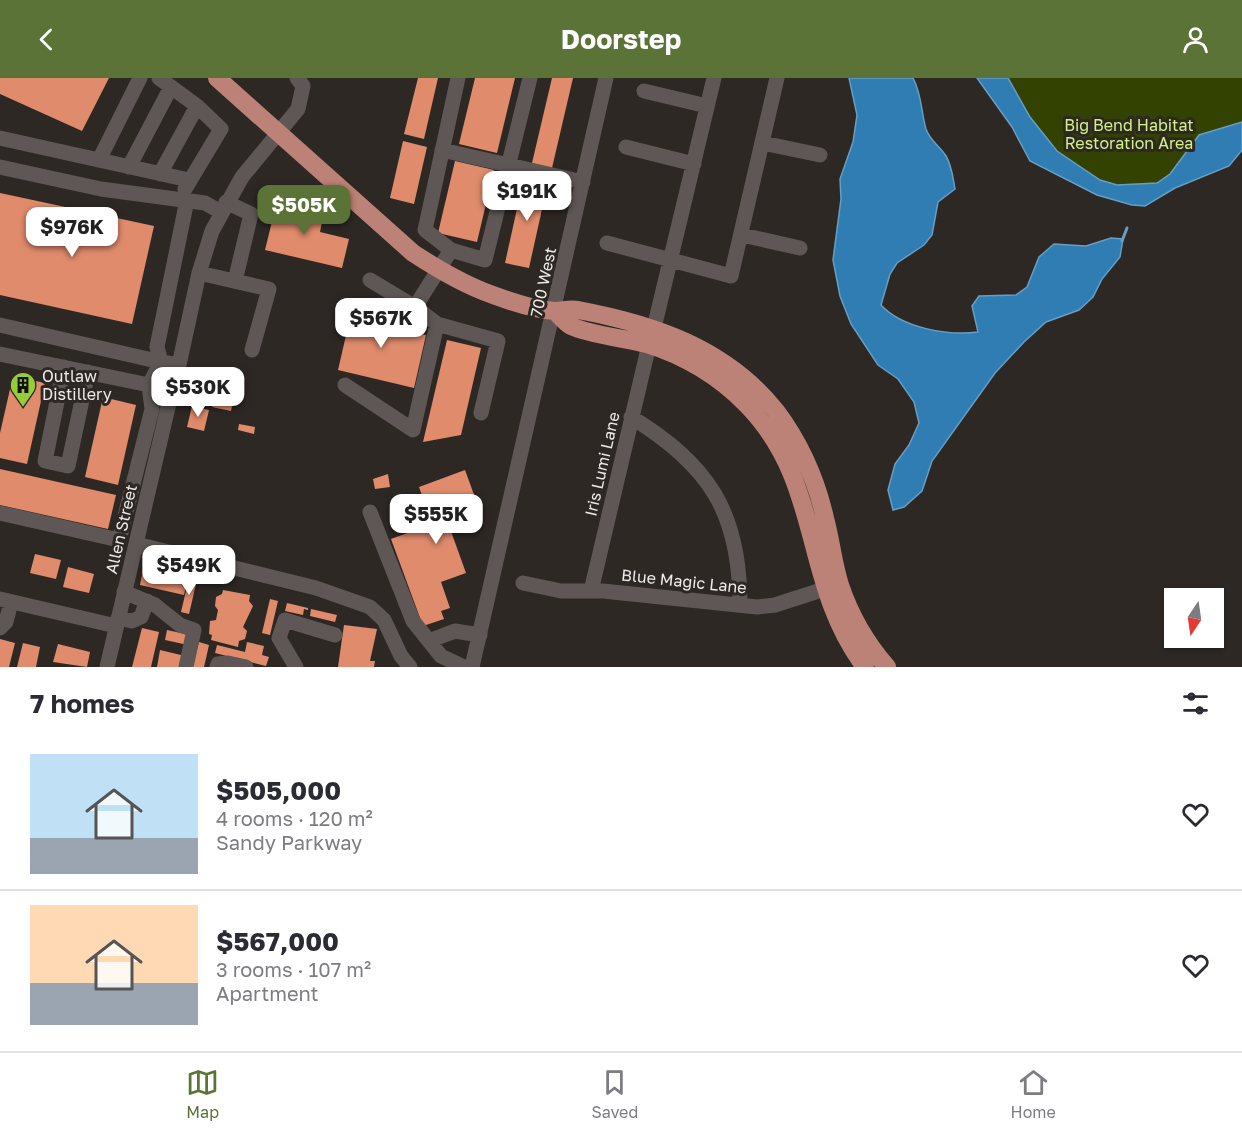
<!DOCTYPE html>
<html lang="en">
<head>
<meta charset="utf-8">
<style>
  body { margin:0; font-family:"Golos Text",sans-serif; background:#f7f7f7; color:#2b2b33; height:100vh; display:flex; flex-direction:column; font-size:22px; white-space:nowrap }
  * { box-sizing:border-box; margin:0 }
  p { font-size:20px; color:#7c7c81 }
  .icon { flex:none; width:33px; height:33px; fill:none; stroke:currentColor; stroke-width:2; stroke-linecap:round; stroke-linejoin:round }
  .map { position:relative; height:589px; overflow:hidden }
  .drawer { display:flex; flex-direction:column; background:#fff; flex:1 }
  .drawer>* { flex:none }
  .needle { width:39px; rotate:193deg }
  .buttons { position:absolute; left:1164px; top:510px; display:grid; gap:12px }
  .buttons a { display:grid; place-items:center; width:60px; height:60px; border-radius:0px; background:#fff; box-shadow:0 2px 4px #0004; font-size:30px }
  .price { position:absolute; translate:-50% -51px; padding:0 14px; border-radius:12px; background:#fff; color:#222; font-size:20px; line-height:39px; filter:drop-shadow(0 2px 3px #0008) }
  .price::after { content:''; position:absolute; left:50%; top:36px; width:18px; height:14px; margin-left:-9px; background:inherit; clip-path:polygon(0 0,100% 0,50% 100%) }
  .price.active { background:#5b7336; color:#fff }
  ul { padding:0; list-style:none }
  li { display:flex; align-items:center; gap:18px; height:150px; padding:0 30px }
  li+li { border-top:2px solid #e1e1e2 }
  li span { display:grid; place-items:center; flex:none; width:168px; height:120px; border-radius:0px; color:#555 }
  li>.icon { margin-inline-start:auto }
  span .icon { width:72px; height:72px; fill:#fffc; stroke-width:1 }
  li b { font-size:26px }
  h2 { display:flex; justify-content:space-between; align-items:center; height:72px; padding:0 30px; font-size:26px }
  header { display:flex; justify-content:space-between; align-items:center; height:78px; padding:0 30px; background:#5b7336; color:#fff; font-size:27px; font-weight:700 }
  .menu { display:flex; justify-content:space-around; align-items:center; height:84px; border-top:2px solid #e1e1e2; background:#fff; font-size:16px; color:#7c7c81 }
  .menu a { display:grid; justify-items:center; gap:3px }
  .menu .active { color:#5b7336 }
  .map>svg:first-child { display:block }
  .green { fill:#344201 }
  .water { fill:#2f7db3; stroke:#689ec3; stroke-width:1.5 }
  .lines { fill:none; stroke-linecap:round; stroke-linejoin:round }
  .stream { stroke:#689ec3; stroke-width:3 }
  .building { fill:#e08c6c }
  .minor { stroke:#5e5755; stroke-width:15 }
  .major { stroke:#bc8277; stroke-width:18 }
  .labels { text-anchor:middle; dominant-baseline:central; stroke-width:6; stroke-linejoin:round; paint-order:stroke }
  .park-label { font-size:16px; fill:#d2f282; stroke:#2e2825 }
  .street-label { font-size:16px; fill:#eeeae9; stroke:#2e2825 }
  .poi-label { font-size:16px; fill:#eeeae9; stroke:#2e2825; text-anchor:start }
</style>
</head>
<body>
<header><svg class="icon" aria-label="back" viewBox="0 0 24 24"><path d="M15 5l-7 7 7 7"/></svg>Doorstep<svg class="icon" aria-label="person" viewBox="0 0 24 24"><circle cx="12" cy="8" r="4"/><path d="M4 21q1-7 8-7t8 7"/></svg></header>
<div class="map">
<svg width="1242" height="589" viewBox="0 0 1242 589">
  <rect width="100%" height="100%" fill="#2e2825"/>
  <!-- green -->
  <path class="green" d="M995 0H1242V48L1172 105 1128 115 1070 91Z"/>
  <!-- water -->
  <path class="water" d="M849 0H913C922 17 921 34 926 51 930 63 940 68 946 78 952 88 953 100 955 111L938 124 932 157 924 167 897 185 890 196 881 227C902 250 948 258 978 254L972 228 979 218 1016 217 1027 209 1039 179 1054 166 1086 168 1111 160 1123 161 1120 179 1102 201 1093 219 1079 232 1046 244 1024 264 995 295 932 383 922 413 904 429 893 432 888 412 895 386 909 367 919 345 914 324 898 301 878 287 851 246 840 218 833 182 841 121 840 101 853 64 857 37Z
    M977 0H1008L1030 39 1057 73 1100 102 1117 107 1157 105 1170 96 1199 57 1242 44V72L1229 88 1175 110 1145 128 1132 127 1097 117 1030 83 1012 49Z"/>
  <g class="lines">
    <!-- stream -->
    <path class="stream" d="M1122 163 1127 150"/>
  </g>
  <!-- building -->
  <path class="building" d="M0 0H109L82 53 0 16Z
    M418 0H438L424 61 404 56Z
    M475 0H515L497 75 459 66Z
    M552 0H573L552 90 532 85Z
    M403 63 427 69 414 126 390 120Z
    M455 83 494 92 477 164 438 155Z
    M524 99 548 104 529 190 505 185Z
    M0 115 154 148 132 246 0 217Z
    M277 123 324 134 320 154 349 161 342 190 265 172Z
    M353 227 391 235 388 249 426 257 414 310 338 292Z
    M447 262 481 270 461 357 423 364Z
    M13 298 45 305 27 386 0 380V355Z
    M214 318 233 323 231 333 212 329Z
    M103 319 136 327 118 407 85 399Z
    M192 328 209 332 204 353 187 349Z
    M239 346 255 349 254 356 238 352Z
    M0 391 116 417 108 451 0 427Z
    M465 392 480 433 448 445 466 495 441 504 450 530 441 533 444 541 423 548 391 461 432 446 419 409Z
    M388 396 390 409 375 411 373 401Z
    M35 476 61 482 56 501 30 495Z
    M144 487 189 497 184 517 140 507Z
    M68 489 94 496 89 515 63 509Z
    M189 500 197 502 189 536 181 534Z
    M223 512 250 517 249 523 253 528 243 549 247 553 245 561 239 563 238 569 211 562 212 557 209 556 210 543 216 542 218 532 215 528 216 519 222 516Z
    M270 521 278 523 270 557 262 555Z
    M287 525 308 530V532L304 531 303 537 285 533Z
    M311 531 337 537 335 544 310 538Z
    M344 547 377 551 370 583H375L374 589H338Z
    M142 550 159 554 151 589H132Z
    M167 552 190 557 188 567 165 562Z
    M0 561 15 565 9 589H0Z
    M199 564 209 567 204 589H192Z
    M247 564 264 568 262 577 269 579 266 588 215 575 217 567 245 574Z
    M23 565 40 569 36 589H17Z
    M58 566 90 574 87 589 53 584Z
    M160 572 185 578 183 589H157Z"/>
  <g class="lines">
    <!-- minor -->
    <path class="minor" d="M159 0 197 28 221 51 185 111
      M458 0 425 152 451 172 485 182 530 0
      M644 13 707 28
      M0 60 189 102
      M763 65 820 77
      M626 69 694 86
      M442 72 583 104
      M99 82 140 0
      M0 89 101 111 205 125 221 134
      M129 89 171 9
      M160 96 197 28
      M226 124 251 136 235 203
      M742 157 800 170
      M607 165 731 198 777 0
      M199 195 269 211 252 272
      M370 202 415 229 451 172
      M415 229 437 246 498 263 481 335
      M0 247 161 284 157 269 187 122
      M654 250 714 0
      M0 276 149 307
      M64 289 45 383 68 388 88 294
      M345 307 413 352 437 246
      M631 339C709 387 740 434 740 527
      M370 434 413 543 441 578 464 589
      M0 435 119 462 152 331 149 307 161 284 179 287 199 195 212 153 242 99 298 31 303 8 297 0
      M136 466 316 510 370 529 384 542 401 578 410 589
      M523 505 561 513H603L757 529 775 527 837 507
      M591 513 649 267
      M124 514 155 527 180 547 194 552 186 589
      M0 521 116 548
      M118 540 132 543 141 539 147 523
      M0 550 6 544 11 524
      M429 563 455 553 480 557
      M107 589 170 321
      M217 589 218 586 228 585 246 589
      M296 589 279 560 285 542 335 557
      M472 589 606 0"/>
    <!-- major -->
    <path class="major" d="M217 0 413 175C439 192 464 207 493 217 512 224 536 232 555 233 563 233 570 230 578 232 653 246 726 270 776 333 800 365 816 401 825 440 831 462 833 485 840 507 850 537 866 565 887 589
      M555 233C560 238 565 245 571 248 590 257 625 260 647 266 684 277 720 299 747 327 824 406 801 504 865 589"/>
  </g>
  <!-- icons -->
  <defs>
    <g id="building-pin" transform="scale(1.35)"><path d="M0 17L-7.5 6A9.5 9.5 0 1 1 7.5 6Z" fill="#96cc39" stroke="#2e2825"/><path d="M-4-6H4V6H1V3H-1V6H-4ZM-2.5-4.3h1.7v1.8h-1.7ZM.8-4.3h1.7v1.8H.8ZM-2.5-1h1.7V.8h-1.7ZM.8-1h1.7V.8H.8Z" fill="#111"/></g>
  </defs>
  <g fill-rule="evenodd">
    <use href="#building-pin" x="23" y="307"/>
  </g>
  <g class="labels">
    <!-- park labels -->
    <g class="park-label">
      <text x="1129" y="47">Big Bend Habitat<tspan x="1129" dy="18">Restoration Area</tspan></text>
    </g>
    <!-- street labels -->
    <g class="street-label">
      <text transform="translate(543 204) rotate(-78)">700 West</text>
      <text transform="translate(602 386) rotate(-77)">Iris Lumi Lane</text>
      <text transform="translate(121 451) rotate(-77)">Allen Street</text>
      <text transform="translate(684 503) rotate(6)">Blue Magic Lane</text>
    </g>
    <!-- poi labels -->
    <g class="poi-label">
      <text x="42" y="298">Outlaw<tspan x="42" dy="18">Distillery</tspan></text>
    </g>
  </g>
</svg>
<div class="buttons">
<a><svg class="needle" viewBox="-14 -14 28 28"><path d="M0-13l5 13h-10z" fill="#e53935"/><path d="M0 13l5-13h-10z" fill="#7c7c81"/></svg></a>
</div>
<b class="price" style="left:527px;top:144px">$191K</b>
<b class="price active" style="left:304px;top:158px">$505K</b>
<b class="price" style="left:72px;top:180px">$976K</b>
<b class="price" style="left:381px;top:271px">$567K</b>
<b class="price" style="left:198px;top:340px">$530K</b>
<b class="price" style="left:436px;top:467px">$555K</b>
<b class="price" style="left:189px;top:518px">$549K</b>
</div>
<section class="drawer">
<h2>7 homes<svg class="icon" aria-label="filters" viewBox="0 0 24 24"><path d="M4 7h16M4 17h16"/><circle cx="9" cy="7" r="2"/><circle cx="15" cy="17" r="2"/></svg></h2>
<ul>
<li><span style="background:linear-gradient(#bfe0f5 70%,#9aa5b1 0)"><svg class="icon" aria-label="home" viewBox="0 0 24 24"><path d="M3 11l9-7 9 7M6 9v11h12V9"/></svg></span><div><b>$505,000</b><p>4 rooms · 120 m²</p><p>Sandy Parkway</p></div><svg class="icon" aria-label="heart" viewBox="0 0 24 24"><path d="M12 20l-8-8c-3-5 5-10 8-4 3-6 11-1 8 4z"/></svg></li>
<li><span style="background:linear-gradient(#ffd9b3 65%,#9aa5b1 0)"><svg class="icon" aria-label="home" viewBox="0 0 24 24"><path d="M3 11l9-7 9 7M6 9v11h12V9"/></svg></span><div><b>$567,000</b><p>3 rooms · 107 m²</p><p>Apartment</p></div><svg class="icon" aria-label="heart" viewBox="0 0 24 24"><path d="M12 20l-8-8c-3-5 5-10 8-4 3-6 11-1 8 4z"/></svg></li>
</ul>
</section>
<nav class="menu">
<a class="active"><svg class="icon" aria-label="map" viewBox="0 0 24 24"><path d="M3 6l6-2 6 2 6-2v14l-6 2-6-2-6 2zM9 4v14M15 6v14"/></svg>Map</a>
<a><svg class="icon" aria-label="saved" viewBox="0 0 24 24"><path d="M7 4h10v16l-5-4-5 4z"/></svg>Saved</a>
<a><svg class="icon" aria-label="home" viewBox="0 0 24 24"><path d="M3 11l9-7 9 7M6 9v11h12V9"/></svg>Home</a>
</nav>
</body>
</html>
